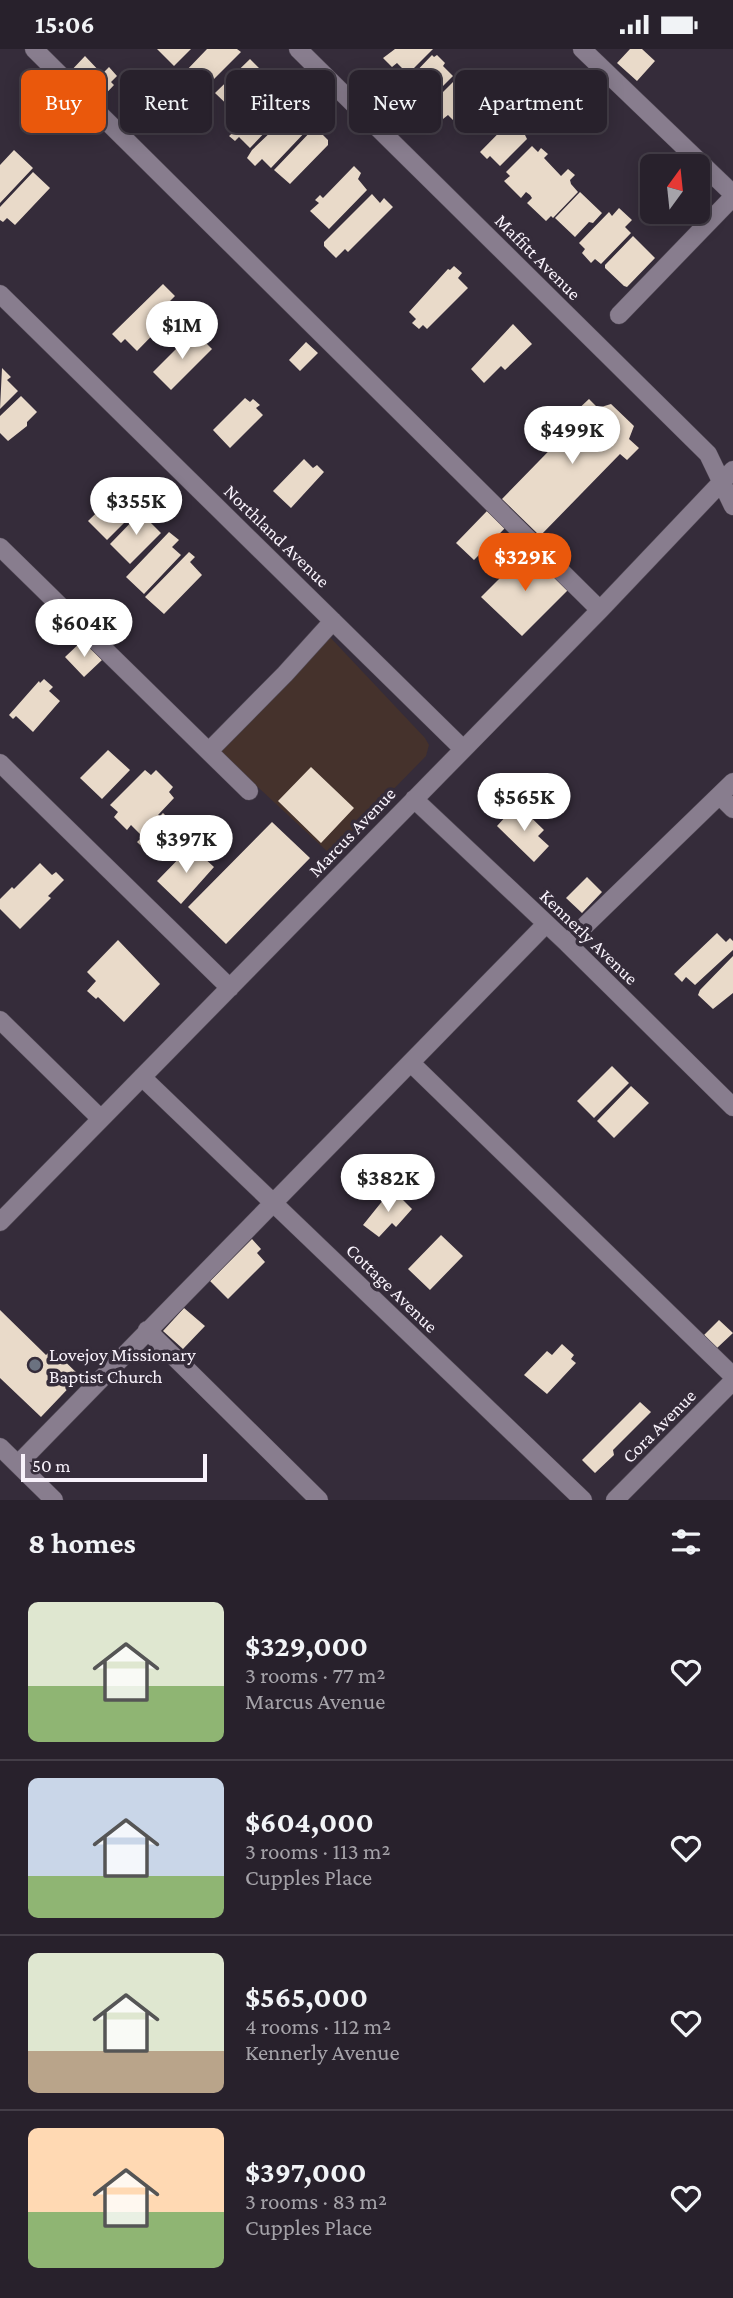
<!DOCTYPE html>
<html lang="en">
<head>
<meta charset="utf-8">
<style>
  body { margin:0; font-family:"Crimson Pro",serif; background:#342e38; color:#f1f3f6; height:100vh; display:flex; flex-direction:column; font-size:26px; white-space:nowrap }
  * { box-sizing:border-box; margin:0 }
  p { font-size:23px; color:#a5a3a9 }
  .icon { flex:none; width:38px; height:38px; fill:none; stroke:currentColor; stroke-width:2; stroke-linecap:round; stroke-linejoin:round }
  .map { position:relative; height:1451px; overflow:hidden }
  .drawer { display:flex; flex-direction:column; background:#28212c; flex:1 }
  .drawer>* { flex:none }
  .hud { position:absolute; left:21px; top:21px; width:691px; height:63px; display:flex; gap:14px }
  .needle { width:46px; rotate:15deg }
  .controls { position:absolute; left:640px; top:105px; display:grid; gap:14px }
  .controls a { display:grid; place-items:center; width:70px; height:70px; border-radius:10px; background:#28212c; box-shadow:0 4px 18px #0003,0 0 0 2px #443e48; font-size:35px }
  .scale { position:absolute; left:21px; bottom:18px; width:186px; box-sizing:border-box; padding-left:7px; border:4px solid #f8f2fb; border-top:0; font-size:19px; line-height:24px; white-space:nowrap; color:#f8f2fb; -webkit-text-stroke:5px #352c3a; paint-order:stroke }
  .price { position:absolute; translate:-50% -60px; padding:0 16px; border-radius:24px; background:#fff; color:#222; font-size:23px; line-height:46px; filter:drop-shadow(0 2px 4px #0008) }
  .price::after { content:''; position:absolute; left:50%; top:42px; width:21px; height:16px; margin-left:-10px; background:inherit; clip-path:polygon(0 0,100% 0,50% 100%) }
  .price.selected { background:#ea580c; color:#fff }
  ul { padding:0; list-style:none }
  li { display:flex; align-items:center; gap:21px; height:175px; padding:0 28px }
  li+li { border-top:2px solid #443e48 }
  li span { display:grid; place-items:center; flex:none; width:196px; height:140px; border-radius:10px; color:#555 }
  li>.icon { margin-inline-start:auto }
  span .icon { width:84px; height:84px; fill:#fffc; stroke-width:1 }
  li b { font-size:30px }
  h2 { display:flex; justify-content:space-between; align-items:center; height:84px; padding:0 28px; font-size:30px }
  .tag { padding:0 24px; border-radius:10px; background:#28212c; box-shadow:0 4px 18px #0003,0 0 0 2px #443e48; font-size:24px; line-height:63px }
  .tag.selected { background:#ea580c; color:#fff }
  .status { display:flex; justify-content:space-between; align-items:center; height:49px; padding:0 35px; background:#28212c; direction:ltr }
  .status svg { height:19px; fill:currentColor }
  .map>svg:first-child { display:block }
  .commercial { fill:#45322c }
  .building { fill:#e9dac9 }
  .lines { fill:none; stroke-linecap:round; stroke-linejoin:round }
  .minor-casing { stroke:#514955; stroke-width:19 }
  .minor { stroke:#887d8e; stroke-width:18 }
  .worship-dot { fill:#6b7280; stroke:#352c3a; stroke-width:2.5 }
  .labels { text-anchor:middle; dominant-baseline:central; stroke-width:7; stroke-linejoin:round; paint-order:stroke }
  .street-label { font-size:19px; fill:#f8f2fb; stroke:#352c3a }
  .poi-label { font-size:19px; fill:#f8f2fb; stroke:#352c3a; text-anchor:start }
</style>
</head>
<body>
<div class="status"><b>15:06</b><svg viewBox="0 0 49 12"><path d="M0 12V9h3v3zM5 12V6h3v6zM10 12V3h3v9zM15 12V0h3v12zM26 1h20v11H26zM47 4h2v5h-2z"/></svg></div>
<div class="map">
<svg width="733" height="1451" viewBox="0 0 733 1451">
  <rect width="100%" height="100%" fill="#352c3a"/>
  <!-- commercial -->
  <path class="commercial" d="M328 586 425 689 429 696 426 707 330 805 218 701Z"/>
  <!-- building -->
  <path class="building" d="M157 0H191L174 17Z
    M207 0H237L241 3 201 43 183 25Z
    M395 0H433L408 25 397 14 392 18 383 9Z
    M630 0H642L655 12 637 32 617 14Z
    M432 6 434 8 437 6 445 14 443 17 453 27 431 49 424 42 420 47 409 36 413 32 410 29Z
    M85 7 102 25 109 18 117 27 111 33 114 36 97 54 68 25Z
    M250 10 260 20 255 25 265 35 252 50 254 52 240 68 215 44Z
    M475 29 485 39 454 72 448 66 443 70 433 60 437 56 434 52 456 30 465 39Z
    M276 39 284 47 280 51 288 59 250 99 239 88 235 92 229 87 234 83 232 81Z
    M536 46 550 59 540 70V76L532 84 528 83 525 86 527 90 500 117 490 107 487 110 480 103Z
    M296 59 304 66 299 71 308 80 271 119 262 110 255 117 247 109 252 101Z
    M315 78 328 91V96L290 135 274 121Z
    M532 97 538 103 541 99 548 105 544 109 561 127 568 120 575 126 570 131 571 135 578 143 553 169 551 167 546 172 527 154 532 149 530 146 526 143 521 149 504 132 510 127 506 123Z
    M14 101 33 119 0 154V116Z
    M354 117 361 124 358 130 367 141 329 180 310 162 319 154 315 151 320 146 323 149Z
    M33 123 50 139 15 176 7 169 3 173 0 171V158Z
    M580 143 602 164 593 174 589 173 575 188 555 169Z
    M372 145 380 154 384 149 393 158 348 203 345 200 336 209 324 197V193Z
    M619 159 632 171 625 178 631 184 601 215 595 210 591 214 582 204 585 200 579 194 609 163 612 167Z
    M633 187 655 209 627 238 624 237 605 219V216Z
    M454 217 462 224 458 229 468 239 427 280 423 276 419 280 412 274 416 270 409 263 448 220 450 221Z
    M163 235 175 247 170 252 178 260 137 302 125 290 121 294 112 285Z
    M513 275 532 295 505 321 501 317 484 334 471 320Z
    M194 282 212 300 171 341 153 323Z
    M306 293 318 304 300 322 289 311Z
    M2 319 11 328 7 331 18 342 0 360Z
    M21 347 37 363 27 373V377L8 392 0 384V367Z
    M245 349 250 353 253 350 260 356 256 359 263 366 230 399 213 381Z
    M589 350 598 359 611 355 634 377 629 390 639 399 627 411 620 405 540 487 502 450 580 370 574 364Z
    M304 410 313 419 317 416 324 423 291 459 273 442Z
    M123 438 132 445 127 450 138 460 107 491 88 472Z
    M146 461 154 470 150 473 161 484 130 515 110 495 141 463Z
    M487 462 505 479 474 511 456 494Z
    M169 483 179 491 172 498 181 506 144 545 126 528Z
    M528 501 568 541 522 587 481 548Z
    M189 503 195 508 190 513 202 526 164 565 145 548Z
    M83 591 102 611 84 628 65 608Z
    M44 630 53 638 49 642 60 652 33 683 16 667 13 670 9 666 39 632 40 634Z
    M108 701 130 721 102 750 80 729Z
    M311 718 354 759 321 794 278 752Z
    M145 721 151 726 156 721 173 738 169 743 174 749 158 766 160 767 163 764 171 772 168 775 179 786 155 810 137 793 142 788 140 785 131 776 127 781 114 768 118 763 110 756Z
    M517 755 544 781 538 787 549 797 534 813 497 777Z
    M272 773 310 809 226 895 188 858Z
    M191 797 214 818 181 855 157 832Z
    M40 814 52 826 56 823 64 831 48 847 51 849 20 880 0 860V850L12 838 14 840Z
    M587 828 602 843 582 864 566 849Z
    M717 884 726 893 730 889 733 892V901L695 936 686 928 682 933 674 925Z
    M118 891 160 935 124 973 98 948 96 950 87 942 96 932 87 923Z
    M733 907V944L713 960 698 946 700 941Z
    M612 1017 629 1034 594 1069 577 1052Z
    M631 1037 649 1054 614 1089 597 1072Z
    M392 1140 412 1160 396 1178 392 1174 379 1188 363 1176Z
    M441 1186 463 1207 430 1241 408 1220Z
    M252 1190 261 1200 257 1204 265 1213 228 1250 210 1232Z
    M184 1259 205 1277 183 1300 163 1282Z
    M0 1261 46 1306 52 1300 80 1327 41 1368 0 1329Z
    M719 1271 733 1284 717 1299 704 1286Z
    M562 1295 574 1306 571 1310 576 1314 547 1345 524 1326 547 1302 552 1306Z
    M640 1353 651 1363 613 1401 614 1406 595 1424 582 1411Z"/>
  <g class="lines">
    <!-- minor casing -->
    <g class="minor-casing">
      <path id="minor" d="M34 0 600 561
        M298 0 708 405 733 457
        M582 0 733 145
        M0 245 463 700
        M619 266 733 148
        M0 498 249 742
        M209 702 285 625 333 572
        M0 714 230 939
        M720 747 733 760
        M414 750 567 894 733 1058
        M567 894 733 733
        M0 971 101 1070
        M411 1014 733 1327
        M142 1028 583 1451
        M0 1173 600 561 733 421
        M147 1281 319 1451
        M0 1398 54 1451
        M18 1415 546 875
        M615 1451 733 1332"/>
    </g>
    <!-- minor -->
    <use href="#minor" class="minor"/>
  </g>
  <!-- markers -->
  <circle class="worship-dot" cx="35" cy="1316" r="7"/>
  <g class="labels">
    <!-- street labels -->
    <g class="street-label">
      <text transform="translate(538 208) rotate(45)">Maffitt Avenue</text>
      <text transform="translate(277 487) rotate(44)">Northland Avenue</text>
      <text transform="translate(352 783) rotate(-46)">Marcus Avenue</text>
      <text transform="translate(589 888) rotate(44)">Kennerly Avenue</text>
      <text transform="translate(392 1239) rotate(44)">Cottage Avenue</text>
      <text transform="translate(659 1377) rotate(-45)">Cora Avenue</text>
    </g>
    <!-- poi labels -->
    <g class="poi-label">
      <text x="49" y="1305">Lovejoy Missionary<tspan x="49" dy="22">Baptist Church</tspan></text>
    </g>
  </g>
</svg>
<div class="controls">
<a><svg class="needle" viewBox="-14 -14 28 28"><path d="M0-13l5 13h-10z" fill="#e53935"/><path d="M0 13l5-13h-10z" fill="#a5a3a9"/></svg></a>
</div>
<div class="scale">50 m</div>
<b class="price" style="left:182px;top:312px">$1M</b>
<b class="price" style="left:572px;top:417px">$499K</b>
<b class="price" style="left:136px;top:488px">$355K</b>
<b class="price selected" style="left:525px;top:544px">$329K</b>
<b class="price" style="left:84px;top:610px">$604K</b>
<b class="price" style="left:524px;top:784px">$565K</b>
<b class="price" style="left:186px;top:826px">$397K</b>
<b class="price" style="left:388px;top:1165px">$382K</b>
<div class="hud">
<a class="tag selected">Buy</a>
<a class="tag">Rent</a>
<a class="tag">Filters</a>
<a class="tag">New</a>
<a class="tag">Apartment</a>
</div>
</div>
<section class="drawer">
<h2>8 homes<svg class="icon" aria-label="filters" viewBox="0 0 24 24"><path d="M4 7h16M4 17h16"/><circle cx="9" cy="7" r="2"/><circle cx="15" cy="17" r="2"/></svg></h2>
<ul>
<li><span style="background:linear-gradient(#dfe7d0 60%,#8fb573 0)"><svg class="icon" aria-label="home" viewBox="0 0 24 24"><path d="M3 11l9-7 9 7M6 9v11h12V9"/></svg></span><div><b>$329,000</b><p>3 rooms · 77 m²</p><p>Marcus Avenue</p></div><svg class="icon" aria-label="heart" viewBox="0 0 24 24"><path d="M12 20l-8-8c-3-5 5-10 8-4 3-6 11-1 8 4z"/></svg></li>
<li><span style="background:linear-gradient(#c9d6e8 70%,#8fb573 0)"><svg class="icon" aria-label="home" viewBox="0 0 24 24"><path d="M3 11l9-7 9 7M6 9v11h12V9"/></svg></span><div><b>$604,000</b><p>3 rooms · 113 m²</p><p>Cupples Place</p></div><svg class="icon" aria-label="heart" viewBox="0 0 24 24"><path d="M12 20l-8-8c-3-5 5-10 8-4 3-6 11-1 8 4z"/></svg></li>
<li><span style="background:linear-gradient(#dfe7d0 70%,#b9a48a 0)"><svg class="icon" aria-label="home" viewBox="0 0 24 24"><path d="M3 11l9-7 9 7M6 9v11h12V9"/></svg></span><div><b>$565,000</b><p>4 rooms · 112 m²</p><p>Kennerly Avenue</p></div><svg class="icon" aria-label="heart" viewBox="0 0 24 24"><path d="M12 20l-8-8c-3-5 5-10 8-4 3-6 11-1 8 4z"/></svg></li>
<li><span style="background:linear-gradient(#ffd9b3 60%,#8fb573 0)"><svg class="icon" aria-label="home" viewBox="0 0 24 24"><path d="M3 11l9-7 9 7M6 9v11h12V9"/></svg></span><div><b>$397,000</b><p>3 rooms · 83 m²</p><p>Cupples Place</p></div><svg class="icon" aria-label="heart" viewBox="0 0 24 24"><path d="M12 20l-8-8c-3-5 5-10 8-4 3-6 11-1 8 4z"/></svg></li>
</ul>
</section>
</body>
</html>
